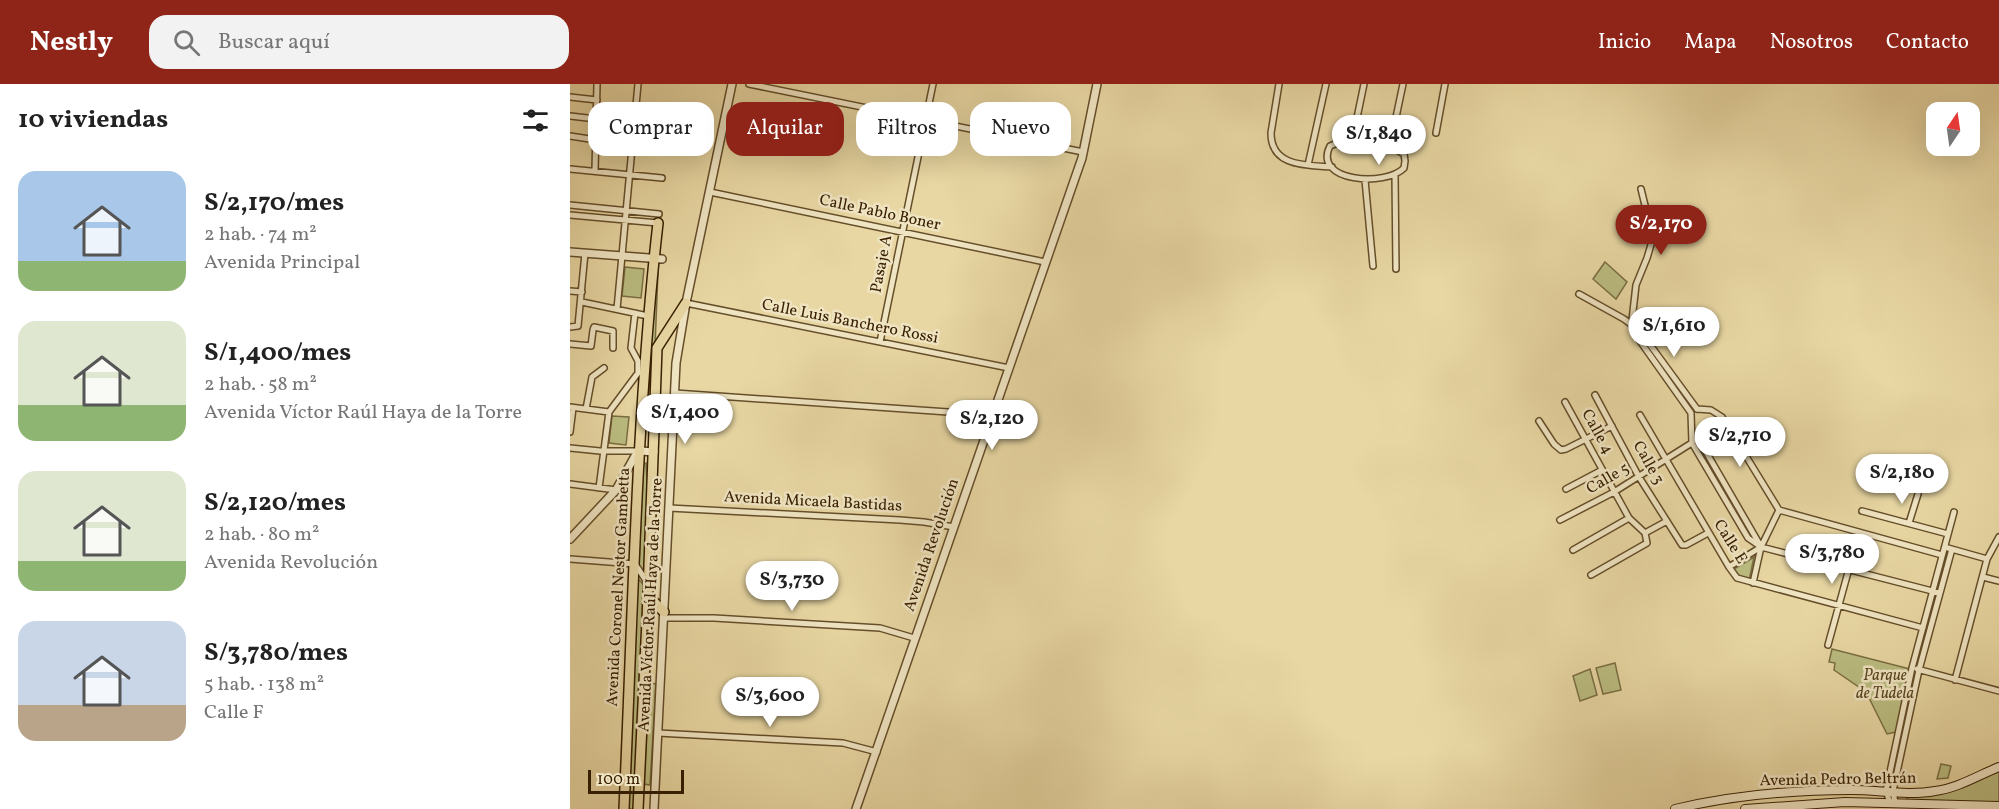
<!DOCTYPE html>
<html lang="es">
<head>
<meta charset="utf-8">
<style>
  body { margin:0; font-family:Vollkorn,serif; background:#f2f2f2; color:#222; height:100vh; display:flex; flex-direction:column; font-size:22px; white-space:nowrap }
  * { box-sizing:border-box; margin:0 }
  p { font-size:20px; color:#767676 }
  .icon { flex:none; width:33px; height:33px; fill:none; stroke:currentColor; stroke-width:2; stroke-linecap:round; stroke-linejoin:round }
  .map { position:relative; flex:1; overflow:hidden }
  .sheet { display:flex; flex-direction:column; background:#fff; width:570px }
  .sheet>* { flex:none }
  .guide { position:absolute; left:18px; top:18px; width:570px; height:54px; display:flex; gap:12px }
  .needle { width:39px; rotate:13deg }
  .fabs { position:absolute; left:1356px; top:18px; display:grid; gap:12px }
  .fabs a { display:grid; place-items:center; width:54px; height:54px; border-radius:12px; background:#fff; box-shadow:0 6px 24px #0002; font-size:30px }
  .scale { position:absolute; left:18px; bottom:15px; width:96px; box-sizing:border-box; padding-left:6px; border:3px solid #392002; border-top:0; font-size:16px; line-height:21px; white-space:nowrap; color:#392002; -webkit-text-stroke:4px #f0e5c3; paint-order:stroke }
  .price { position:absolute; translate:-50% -51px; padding:0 14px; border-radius:21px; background:#fff; color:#222; font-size:20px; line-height:39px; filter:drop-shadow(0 2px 3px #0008) }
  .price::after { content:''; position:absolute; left:50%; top:36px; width:18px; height:14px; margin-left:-9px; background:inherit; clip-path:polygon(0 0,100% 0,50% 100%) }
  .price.on { background:#8f2418; color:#fff }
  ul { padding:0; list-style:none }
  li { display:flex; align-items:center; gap:18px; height:150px; padding:0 18px }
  li span { display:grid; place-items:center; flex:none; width:168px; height:120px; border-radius:18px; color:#555 }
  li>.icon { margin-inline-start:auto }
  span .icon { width:72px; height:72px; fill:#fffc; stroke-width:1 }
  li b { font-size:26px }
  h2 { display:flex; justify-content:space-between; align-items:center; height:72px; padding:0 18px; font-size:26px }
  .pill { padding:0 21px; border-radius:18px; background:#fff; box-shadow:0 6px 24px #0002; font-size:21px; line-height:54px }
  .pill.on { background:#8f2418; color:#fff }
  header { display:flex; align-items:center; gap:36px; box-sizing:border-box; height:84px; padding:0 30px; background:#8f2418; color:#fff }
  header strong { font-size:28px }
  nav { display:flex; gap:33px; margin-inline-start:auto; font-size:21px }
  .search { width:420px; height:54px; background:#f2f2f2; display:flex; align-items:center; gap:15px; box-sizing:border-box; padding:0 21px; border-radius:18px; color:#767676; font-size:22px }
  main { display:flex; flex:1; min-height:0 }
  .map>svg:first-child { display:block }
  .green { fill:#bbbd81; stroke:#7a6e42; stroke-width:1.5 }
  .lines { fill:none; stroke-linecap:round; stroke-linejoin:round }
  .minor-casing { stroke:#654e2a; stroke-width:8 }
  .tertiary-casing { stroke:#654e2a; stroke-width:10 }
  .secondary-casing { stroke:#392002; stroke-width:10 }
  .trunk-casing { stroke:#392002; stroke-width:12 }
  .minor { stroke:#f0e5c3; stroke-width:5 }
  .tertiary { stroke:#f0e5c3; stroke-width:7 }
  .secondary { stroke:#f0e5c3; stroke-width:8 }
  .trunk { stroke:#e8d7a3; stroke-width:9 }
  .labels { text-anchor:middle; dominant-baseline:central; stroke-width:5; stroke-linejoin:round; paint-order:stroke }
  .street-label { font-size:16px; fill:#392002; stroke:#f0e5c3 }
  .park-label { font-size:16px; font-style:italic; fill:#5a4722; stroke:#f0e5c3 }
</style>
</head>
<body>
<header>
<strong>Nestly</strong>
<div class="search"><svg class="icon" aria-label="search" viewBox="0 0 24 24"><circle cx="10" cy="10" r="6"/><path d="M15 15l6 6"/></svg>Buscar aquí</div>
<nav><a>Inicio</a><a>Mapa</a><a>Nosotros</a><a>Contacto</a></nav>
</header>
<main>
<section class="sheet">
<h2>10 viviendas<svg class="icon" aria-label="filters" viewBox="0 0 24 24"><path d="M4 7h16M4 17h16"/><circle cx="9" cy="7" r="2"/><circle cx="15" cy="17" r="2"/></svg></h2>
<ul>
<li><span style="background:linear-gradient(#a9c7e8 75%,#8fb573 0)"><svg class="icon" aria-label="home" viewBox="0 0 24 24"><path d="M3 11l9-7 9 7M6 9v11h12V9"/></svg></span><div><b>S/2,170/mes</b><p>2 hab. · 74 m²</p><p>Avenida Principal</p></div></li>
<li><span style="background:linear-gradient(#dfe7d0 70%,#8fb573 0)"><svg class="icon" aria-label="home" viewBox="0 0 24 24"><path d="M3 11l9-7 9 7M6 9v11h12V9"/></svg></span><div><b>S/1,400/mes</b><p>2 hab. · 58 m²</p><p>Avenida Víctor Raúl Haya de la Torre</p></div></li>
<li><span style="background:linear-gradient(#dfe7d0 75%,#8fb573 0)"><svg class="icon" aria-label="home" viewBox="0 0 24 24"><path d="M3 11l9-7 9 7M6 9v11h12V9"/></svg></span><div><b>S/2,120/mes</b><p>2 hab. · 80 m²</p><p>Avenida Revolución</p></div></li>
<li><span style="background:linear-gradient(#c9d6e8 70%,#b9a48a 0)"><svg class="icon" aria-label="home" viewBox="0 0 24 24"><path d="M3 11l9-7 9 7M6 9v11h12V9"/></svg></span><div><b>S/3,780/mes</b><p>5 hab. · 138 m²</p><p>Calle F</p></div></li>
</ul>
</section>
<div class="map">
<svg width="1429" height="725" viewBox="0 0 1429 725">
  <rect width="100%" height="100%" fill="#e8d7a3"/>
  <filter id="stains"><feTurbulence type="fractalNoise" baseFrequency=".00333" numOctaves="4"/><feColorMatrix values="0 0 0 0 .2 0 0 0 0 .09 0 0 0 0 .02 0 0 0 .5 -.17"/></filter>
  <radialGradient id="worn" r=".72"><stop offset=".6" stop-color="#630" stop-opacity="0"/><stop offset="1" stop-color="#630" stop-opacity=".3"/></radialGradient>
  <!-- green -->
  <path class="green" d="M1035 178 1057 198 1046 215 1023 195Z
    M55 183 74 185 71 214 52 212Z
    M87 187 88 189 82 336 80 337 77 335V307Z
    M42 332 59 333 56 361 39 359Z
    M76 379 78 412 75 488H71L69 485 73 381Z
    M1184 473 1179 497C1173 495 1165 492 1164 485Z
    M68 495 74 501 64 725H57Z
    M1262 565 1340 585 1326 648 1317 650 1296 608 1264 586 1265 579 1259 578Z
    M1045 579 1051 606 1033 610 1026 584Z
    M1020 585 1027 611 1010 617 1003 592Z
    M79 599 86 600 80 701 74 700Z
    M1371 680 1381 682 1378 694 1367 695Z
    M1429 686V719L1337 717V710L1348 711Z"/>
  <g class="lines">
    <!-- minor casing -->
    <g class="minor-casing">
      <path id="minor" d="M179 0 513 68
        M709 0 701 49C701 83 736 81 762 83
        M0 13 27 16
        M0 32 26 35
        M866 49 875 0
        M0 52 26 56
        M770 58 820 62 834 70 835 77 834 84C816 103 742 98 760 62Z
        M782 58 794 0
        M820 62 833 0
        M738 81 756 0
        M0 85 92 94
        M25 87 27 0
        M825 91 826 185
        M795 96 803 182
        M1071 105 1083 154 1077 174 1066 201 1062 236 1065 250 1121 329 1122 359 1178 454 1191 463 1370 509
        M140 108 475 178
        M0 121 89 130
        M0 131 88 139
        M0 207 12 208
        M1009 210 1054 235 1070 247 1127 325
        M12 218 78 232
        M116 219 439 284
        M47 225 68 0
        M0 243 8 242 15 169
        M310 258 363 0
        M0 260 21 262 23 246 24 243 43 247V264
        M105 309 421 331
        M1025 311 1069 393 1112 461H1116L1138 449
        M995 318 1059 434 1075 449
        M0 323 39 328
        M16 325 22 293 34 284
        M1127 325 1141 326 1152 333 1209 426
        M1070 331 1159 483 1167 494 1353 544
        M969 337 984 360 991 366 996 365 1042 342
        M0 348 3 324
        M1128 354 1190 461
        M0 364 30 367H70
        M0 400 46 406
        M29 404 39 328 68 289V277L61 264 65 229
        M996 405 1032 386
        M99 424 330 436 354 438 384 443
        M1209 426 1372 471
        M1292 427 1378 450
        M990 436 1044 408 1128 355
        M1339 439 1348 410
        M1075 449 1097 437
        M1378 464 1417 475
        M1003 466 1059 434
        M0 475 65 480 77 498
        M1159 483 1191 463
        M1021 491 1077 459 1075 449
        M1413 493 1429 497
        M1183 499 1191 463 1209 426
        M94 534H144L310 544 344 554
        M1258 561 1289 448
        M1347 585 1429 607
        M1385 596 1417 475 1429 453
        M88 649 273 659 307 668
        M1320 719 1316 707 1342 584 1384 428
        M1325 719 1323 707 1349 586 1382 465"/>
    </g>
    <!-- tertiary casing -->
    <g class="tertiary-casing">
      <path id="tertiary" d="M0 168 92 175
        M0 455 46 406 65 372 71 367 84 368
        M84 725 106 279 116 219 162 0
        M286 725 512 74 527 0"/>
    </g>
    <!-- secondary casing -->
    <g class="secondary-casing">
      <path id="secondary" d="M1105 725C1163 711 1222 706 1282 706 1309 706 1338 712 1365 707 1388 704 1407 692 1429 683
        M1175 725 1275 718 1429 722"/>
    </g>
    <!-- trunk casing -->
    <g class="trunk-casing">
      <path id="trunk" d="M78 512 94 528
        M54 725C63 530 66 333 88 139
        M68 725 77 536 87 264 116 219"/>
    </g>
    <!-- minor -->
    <use href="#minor" class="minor"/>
    <!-- tertiary -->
    <use href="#tertiary" class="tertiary"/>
    <!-- secondary -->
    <use href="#secondary" class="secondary"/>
    <!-- trunk -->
    <use href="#trunk" class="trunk"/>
  </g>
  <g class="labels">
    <!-- street labels -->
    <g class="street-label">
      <text transform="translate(310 129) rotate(12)">Calle Pablo Boner</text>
      <text transform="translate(312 180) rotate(-79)">Pasaje A</text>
      <text transform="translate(280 238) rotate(11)">Calle Luis Banchero Rossi</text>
      <text transform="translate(1027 348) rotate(61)">Calle 4</text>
      <text transform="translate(1078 379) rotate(61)">Calle 3</text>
      <text transform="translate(1038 395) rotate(-30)">Calle 5</text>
      <text transform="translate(243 418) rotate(3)">Avenida Micaela Bastidas</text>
      <text transform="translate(1160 458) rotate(58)">Calle E</text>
      <text transform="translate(362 461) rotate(-71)">Avenida Revolución</text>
      <text transform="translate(49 503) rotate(-87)">Avenida Coronel Nestor Gambetta</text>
      <text transform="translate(81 521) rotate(-87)">Avenida Víctor Raúl Haya de la Torre</text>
      <text transform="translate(1268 696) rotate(-1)">Avenida Pedro Beltrán</text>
    </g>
    <!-- park labels -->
    <g class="park-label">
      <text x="1315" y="592">Parque<tspan x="1315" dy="18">de Tudela</tspan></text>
    </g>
  </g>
  <rect width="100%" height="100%" filter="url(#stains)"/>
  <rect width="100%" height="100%" fill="url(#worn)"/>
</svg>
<div class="fabs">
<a><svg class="needle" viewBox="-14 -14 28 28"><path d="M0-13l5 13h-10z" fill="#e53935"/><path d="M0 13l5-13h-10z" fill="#767676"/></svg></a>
</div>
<div class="scale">100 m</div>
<b class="price" style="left:809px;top:82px">S/1,840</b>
<b class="price on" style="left:1091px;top:172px">S/2,170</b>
<b class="price" style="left:1104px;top:274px">S/1,610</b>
<b class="price" style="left:115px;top:361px">S/1,400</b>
<b class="price" style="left:422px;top:367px">S/2,120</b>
<b class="price" style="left:1170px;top:384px">S/2,710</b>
<b class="price" style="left:1332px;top:421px">S/2,180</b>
<b class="price" style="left:1262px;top:501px">S/3,780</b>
<b class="price" style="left:222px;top:528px">S/3,730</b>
<b class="price" style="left:200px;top:644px">S/3,600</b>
<div class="guide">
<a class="pill">Comprar</a>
<a class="pill on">Alquilar</a>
<a class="pill">Filtros</a>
<a class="pill">Nuevo</a>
</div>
</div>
</main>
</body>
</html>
